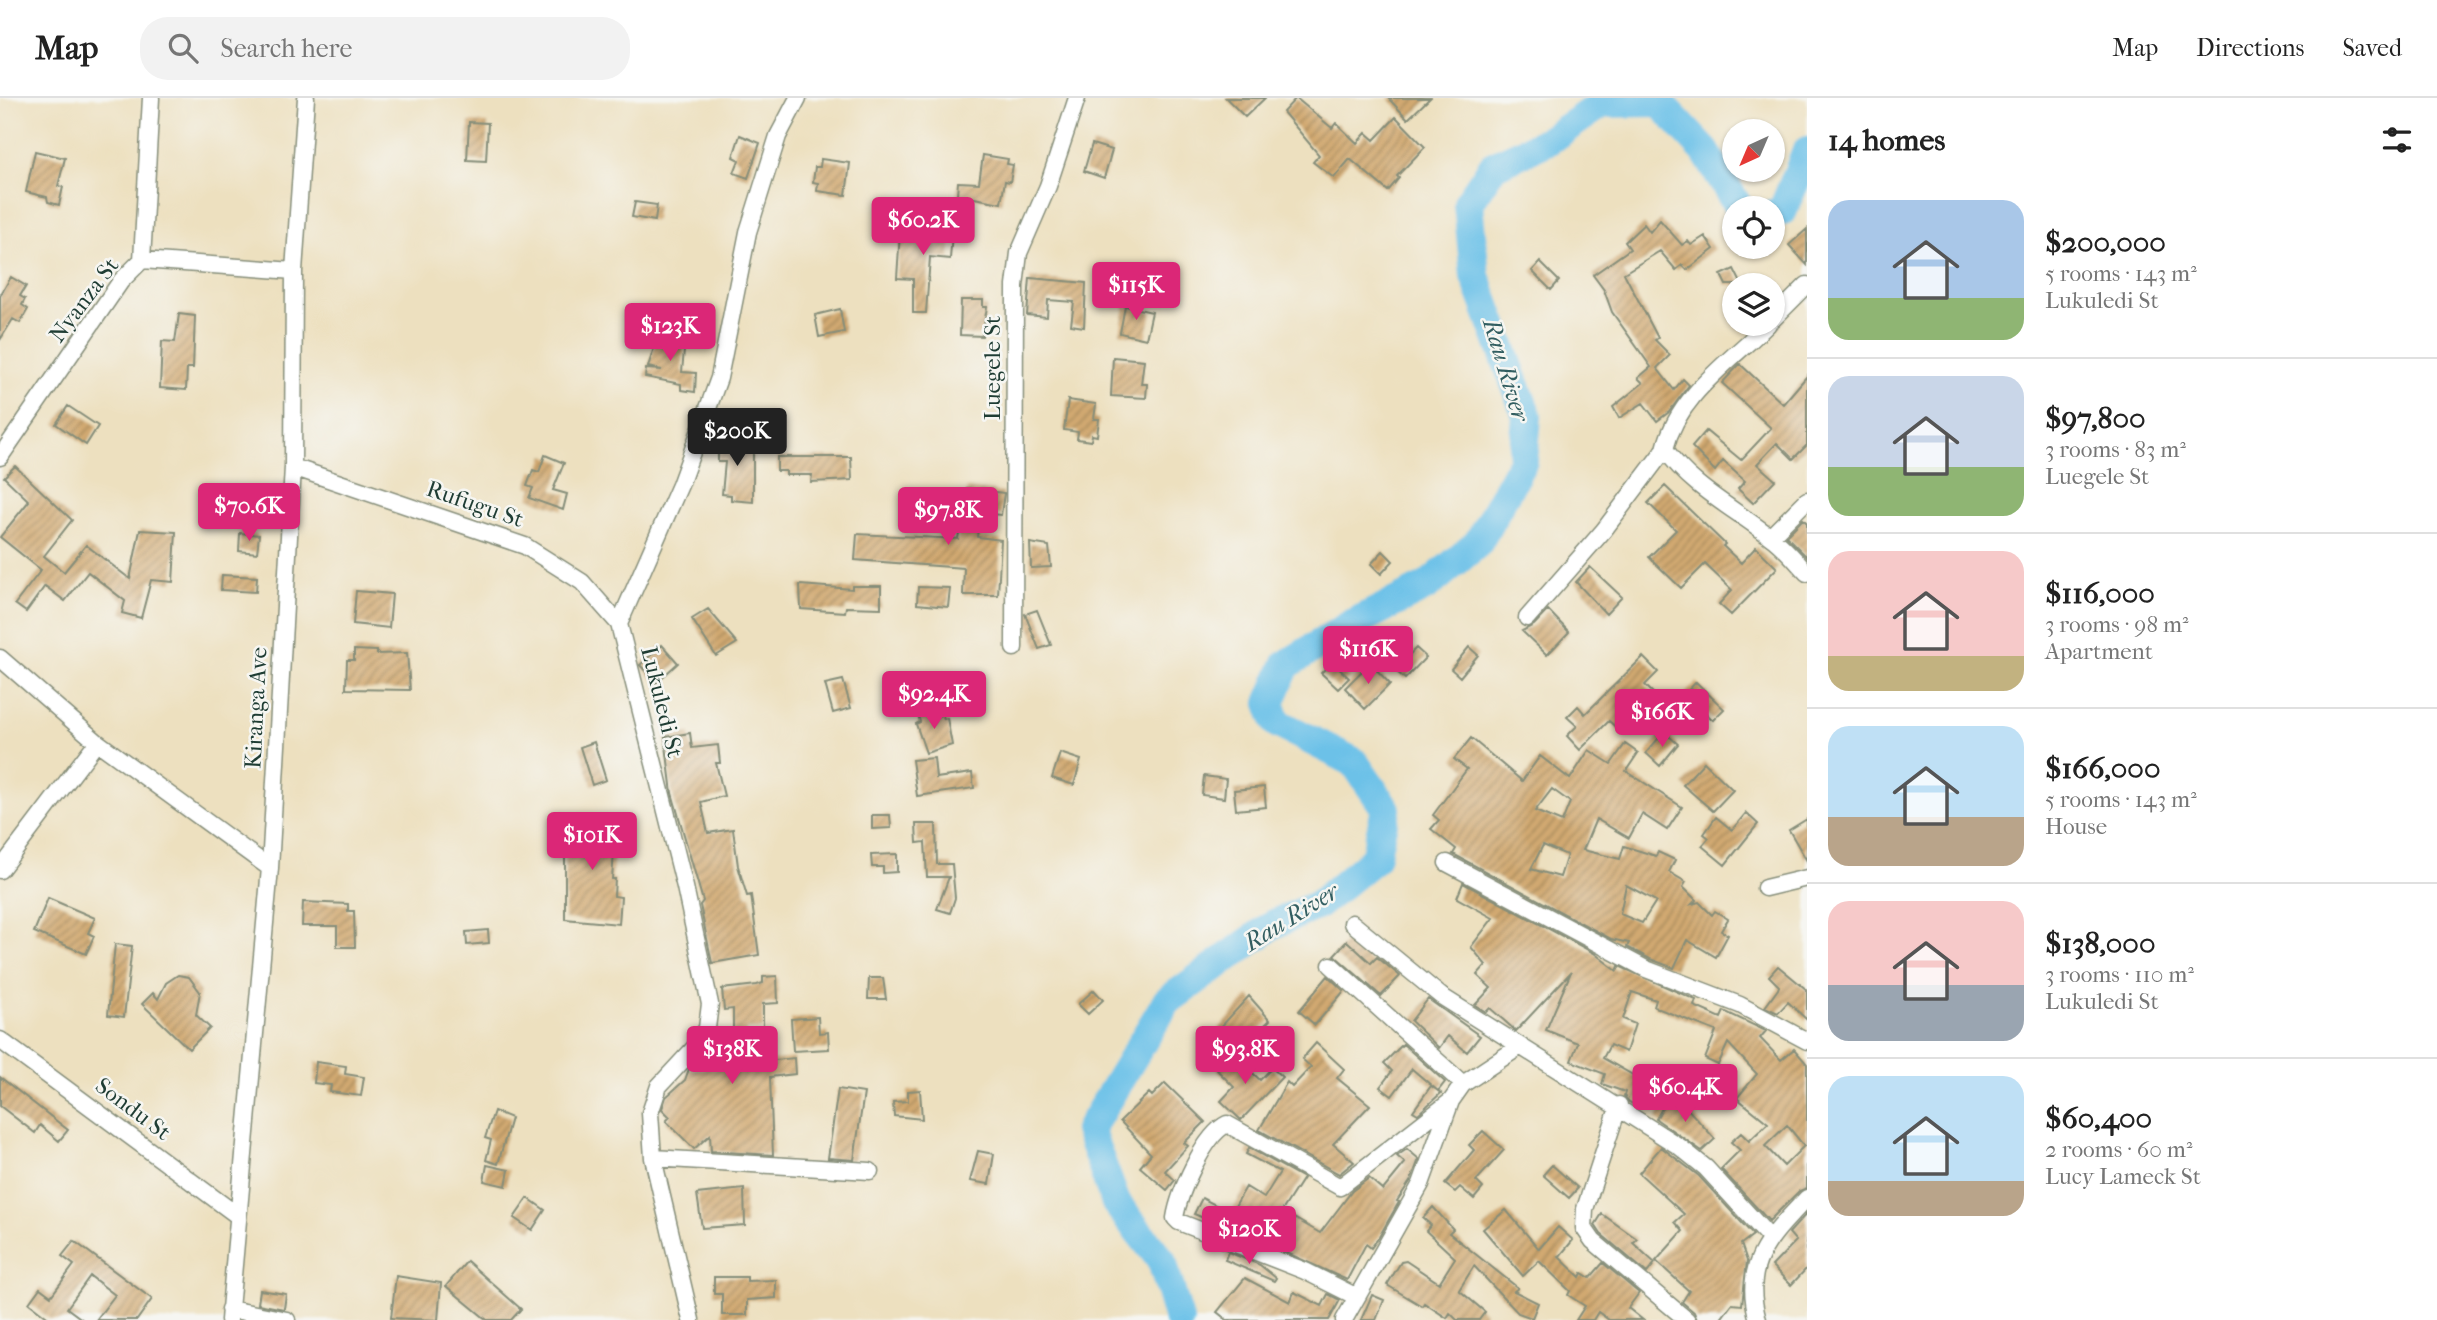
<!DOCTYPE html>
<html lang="en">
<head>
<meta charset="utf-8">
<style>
  body { margin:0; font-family:"IM FELL French Canon",serif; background:#f2f2f2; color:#222; height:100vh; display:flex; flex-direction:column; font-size:26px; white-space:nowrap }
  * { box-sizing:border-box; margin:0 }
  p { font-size:23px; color:#767676 }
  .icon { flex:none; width:38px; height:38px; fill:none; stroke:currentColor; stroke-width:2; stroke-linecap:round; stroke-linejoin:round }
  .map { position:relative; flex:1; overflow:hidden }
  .side { display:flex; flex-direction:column; background:#fff; width:630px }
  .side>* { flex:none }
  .needle { width:46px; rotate:224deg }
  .fabs { position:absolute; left:1722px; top:21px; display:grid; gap:14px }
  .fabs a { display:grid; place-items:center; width:63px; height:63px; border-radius:50%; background:#fff; box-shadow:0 2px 5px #0004; font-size:35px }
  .price { position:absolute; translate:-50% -60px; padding:0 16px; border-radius:7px; background:#db2777; color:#fff; font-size:23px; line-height:46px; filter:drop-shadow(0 2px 4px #0008) }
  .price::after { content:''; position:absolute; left:50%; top:42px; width:21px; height:16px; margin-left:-10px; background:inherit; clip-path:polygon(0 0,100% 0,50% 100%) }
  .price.active { background:#222; color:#fff }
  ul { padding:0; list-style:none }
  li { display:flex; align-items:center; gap:21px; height:175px; padding:0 21px }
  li+li { border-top:2px solid #e0e0e0 }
  li span { display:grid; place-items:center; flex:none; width:196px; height:140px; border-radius:21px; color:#555 }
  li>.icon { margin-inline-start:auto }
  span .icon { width:84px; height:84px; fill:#fffc; stroke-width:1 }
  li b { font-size:30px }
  h2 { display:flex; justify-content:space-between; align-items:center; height:84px; padding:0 21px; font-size:30px }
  header { display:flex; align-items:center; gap:42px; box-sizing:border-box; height:98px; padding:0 35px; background:#fff; border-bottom:2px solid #e0e0e0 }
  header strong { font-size:33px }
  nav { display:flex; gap:38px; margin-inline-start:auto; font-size:24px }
  .search { width:490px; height:63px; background:#f2f2f2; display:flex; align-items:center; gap:18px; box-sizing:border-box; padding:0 24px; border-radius:28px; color:#767676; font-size:26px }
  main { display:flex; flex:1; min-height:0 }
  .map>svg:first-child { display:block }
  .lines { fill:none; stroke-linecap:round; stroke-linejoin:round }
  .river { stroke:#6cc1e8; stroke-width:30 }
  .building { fill:url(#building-hatch); fill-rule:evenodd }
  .minor-casing { stroke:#868e7a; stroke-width:19 }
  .minor { stroke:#fff; stroke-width:16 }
  .labels { text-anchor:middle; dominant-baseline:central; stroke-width:5; stroke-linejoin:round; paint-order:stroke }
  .street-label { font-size:23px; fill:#1f3d34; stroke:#f6f6f2 }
  .water-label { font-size:24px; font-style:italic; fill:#325e61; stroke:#f6f6f2 }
</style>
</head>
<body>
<header>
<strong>Map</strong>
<div class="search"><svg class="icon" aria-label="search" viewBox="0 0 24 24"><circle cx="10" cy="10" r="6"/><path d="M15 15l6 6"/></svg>Search here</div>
<nav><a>Map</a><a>Directions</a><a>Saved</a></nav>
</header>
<main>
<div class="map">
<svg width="1807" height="1222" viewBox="0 0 1807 1222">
  <defs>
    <pattern id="building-hatch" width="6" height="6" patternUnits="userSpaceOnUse" patternTransform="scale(1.75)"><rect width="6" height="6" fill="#d1a971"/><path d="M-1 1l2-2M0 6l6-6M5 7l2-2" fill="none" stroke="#a98b5e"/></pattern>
  </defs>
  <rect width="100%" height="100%" fill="#f6f6f2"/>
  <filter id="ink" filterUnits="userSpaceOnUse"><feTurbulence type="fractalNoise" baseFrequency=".0143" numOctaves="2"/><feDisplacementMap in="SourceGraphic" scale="14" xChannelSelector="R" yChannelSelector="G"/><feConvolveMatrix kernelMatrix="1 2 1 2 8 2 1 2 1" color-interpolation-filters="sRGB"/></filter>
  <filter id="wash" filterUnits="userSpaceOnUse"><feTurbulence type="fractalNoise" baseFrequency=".00686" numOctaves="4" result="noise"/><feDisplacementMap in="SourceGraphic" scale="28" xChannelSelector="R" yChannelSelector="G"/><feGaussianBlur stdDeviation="1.57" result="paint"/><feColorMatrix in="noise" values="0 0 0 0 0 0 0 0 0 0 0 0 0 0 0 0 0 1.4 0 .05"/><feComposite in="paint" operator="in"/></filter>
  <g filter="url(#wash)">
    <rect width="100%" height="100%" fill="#ede0bf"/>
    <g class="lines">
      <!-- river -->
      <path class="river" d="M1773 116 1783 112 1807 53
        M1179 1222 1162 1163 1116 1105 1089 1032 1167 903 1274 826 1318 807 1375 760 1386 711 1354 664 1277 625 1270 605 1286 567 1350 527 1427 488 1478 445 1523 363 1527 318 1475 178 1468 105 1493 68 1549 42 1603 5 1659 4 1705 53 1739 110"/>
    </g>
    <g id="blocks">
      <!-- building -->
      <path class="building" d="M1226 0H1265L1245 19Z
        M1296 0 1332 30 1336 25 1357 45 1366 35 1374 42 1396 19 1425 49 1397 78 1399 80 1388 93 1350 61 1334 80 1313 64 1319 57 1283 14Z
        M1388 0H1430L1408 21Z
        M469 24 488 25 486 63 467 62Z
        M740 37 760 45 748 80 734 75 739 62 733 59Z
        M1092 46 1112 52 1104 80 1084 73Z
        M35 53 65 60 58 88 63 89 59 107 48 104 47 99 26 94Z
        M983 57 1008 61 1007 66 1013 67 1010 84 1005 83 1001 105 969 99 967 124 955 123 958 84 979 85Z
        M821 61 850 65 846 97 817 93 818 85 813 84 815 69H820Z
        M635 104 657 107 655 123 632 119Z
        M939 122 953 123 950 161 930 159 926 215H913V181L897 180 900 134 910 135 911 127 938 130Z
        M1660 122 1682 147 1688 143 1691 147 1705 138 1714 151 1687 172 1682 167 1676 172 1660 153 1624 175 1658 240 1655 242 1670 257 1657 270 1674 292 1683 281 1689 287 1669 314 1657 323 1643 305 1619 320 1613 309 1643 285 1638 280 1651 269 1612 214 1604 192 1593 177 1630 151 1625 144 1644 126 1650 134Z
        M1807 131V167L1789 147Z
        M1540 164 1559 183 1551 192 1532 173Z
        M1734 171 1742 187H1726L1721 177Z
        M11 179 26 188 20 198 25 201 22 207 28 211 20 225 13 221 0 242V198Z
        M1030 180 1086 185 1084 229 1071 227 1074 204 1048 202 1047 219 1027 217Z
        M961 202H983V209H987L982 238 960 237Z
        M1125 208 1152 214 1146 241 1120 235Z
        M840 211 844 234 819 239 815 217Z
        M179 216 195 218 193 270H187L186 292 160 290 162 243 175 244Z
        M658 237 685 242 682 274 696 275 695 294 681 292V286L645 279 646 271 662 272 648 269Z
        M1113 259 1144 262 1141 286H1147L1146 300 1111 298Z
        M1740 266 1783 306 1807 278V347L1793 361 1777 345 1757 366 1775 382 1753 405 1738 391 1745 383 1723 363 1715 373 1692 349 1706 333 1741 362 1771 330 1722 285Z
        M1068 302 1096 306 1094 321H1099L1097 338 1092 337 1091 343 1077 341 1078 334 1064 332Z
        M68 308 98 328 86 347 56 326Z
        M718 341H753V404L731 402V397L722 396 725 364H718Z
        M545 357 564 365 553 392 567 396 563 412 529 400 533 390 527 388 533 372 539 374Z
        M777 359H851L852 382 811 384 812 377H786V373H777Z
        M15 368 72 422 44 458 64 474 86 447 130 481 140 432 176 434 173 484 151 482 141 520 122 515 125 503 88 474 65 503 45 488 26 514 15 506 41 472 0 439 29 403 4 379Z
        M1665 388 1725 446 1723 448 1741 465 1756 449 1777 470 1731 517 1719 506 1732 492 1705 466 1681 490 1649 459 1676 432 1648 405Z
        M967 390 1004 395 1001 417 980 415 977 439 1001 442 998 497H963L964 470 855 462 857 436 958 441Z
        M1803 421 1807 425V459L1786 438Z
        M240 435 259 437 257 455 239 453Z
        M1030 445 1049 448 1051 469 1031 470Z
        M1383 453 1393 463 1381 476 1371 466Z
        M1590 469 1622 499 1606 516 1576 484Z
        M222 477 257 479 256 494 221 492Z
        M800 487 852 491V488H881V510L846 509 845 514 801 511Z
        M918 489 950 490 948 509 917 506Z
        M356 493 392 496 389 530 353 526Z
        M708 511 737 545 716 558 692 521Z
        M1037 512 1051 547 1039 551 1025 516Z
        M1548 512 1569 534 1547 557 1522 533 1534 527Z
        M662 547 678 565 656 585 640 567Z
        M1469 549 1478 557 1460 579 1451 571Z
        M1416 550 1426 559 1405 581 1395 572Z
        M354 552 377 553V556L407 555 410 592 346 591 347 562H354Z
        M1643 559 1658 574 1645 587 1658 600 1623 636 1609 623 1580 652 1567 638 1577 628 1567 619 1578 608 1585 616Z
        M1332 564 1349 580 1338 591 1321 575Z
        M1370 565 1390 586 1365 611 1345 590Z
        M843 582 851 610 833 615 825 586Z
        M1696 584 1724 611 1713 622 1685 596Z
        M934 612 936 618 942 616 944 621 947 620 952 647 926 655 916 626 920 624 918 617Z
        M1664 634 1678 646 1660 668 1646 655Z
        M690 635 692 650 718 647 720 665H716L724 698 701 704 708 735 733 731 738 768 747 798 751 797 759 857 712 865 700 807 703 803 672 695 665 639Z
        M1471 640 1522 683 1540 658 1570 681 1589 652 1611 666 1625 646 1638 655 1626 673 1682 709 1667 732 1642 716 1629 740 1596 721 1583 752 1620 761 1624 748 1656 758 1658 754 1675 762 1669 774 1686 784 1683 789 1696 802 1692 806 1699 804 1712 817 1715 813 1728 821 1721 833 1728 837 1716 859 1687 842 1674 870 1650 861 1627 849 1629 845 1611 841 1453 756 1456 751 1431 731 1439 722 1433 717 1467 671 1454 661ZM1552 691 1570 704 1562 724 1535 713ZM1543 747 1567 757 1560 779 1531 771ZM1626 787 1656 803 1642 825 1620 816Z
        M594 644 606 682 592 687 580 649Z
        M1060 655 1081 662 1074 687 1052 680Z
        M934 660 936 680 972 675 974 690 917 698 912 662Z
        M1704 664 1733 692 1713 713 1683 687Z
        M1204 678 1226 681 1224 700 1202 697Z
        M1264 689 1266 709 1236 712 1234 692Z
        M1746 715 1758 726 1725 767 1702 748 1709 740 1704 736 1716 719 1732 732Z
        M872 717H890L891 730 872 731Z
        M620 721 623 754H614L612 781H615L614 798 621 799 619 826 565 821V728H598L597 723Z
        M1807 721V763L1789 732Z
        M916 726H936L937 766H952L955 800 950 815 937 811 949 779H927L925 744 917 745Z
        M897 756V774L883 775V769H872L871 757Z
        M1463 785 1594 855 1617 873 1619 868 1696 902 1694 908 1721 920 1724 913 1766 933 1760 940 1781 962 1794 951 1807 966V1090L1799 1093 1769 1123 1721 1071 1740 1052 1731 1044 1741 1035 1749 1043 1768 1025 1737 1000 1757 976 1728 945 1718 967 1705 961 1716 933 1654 909 1656 902 1632 894 1623 921 1635 926 1626 954 1610 947 1603 960 1645 984 1637 1008 1629 1004 1624 998 1625 994 1602 986 1605 976 1571 963 1578 945 1546 932 1571 874 1516 933 1490 910 1486 914 1475 907 1491 890 1477 877 1486 867 1471 849 1493 820 1457 800ZM1787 1027 1804 1048 1784 1068 1765 1048Z
        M48 800 95 820 88 835 94 838 86 856 34 834Z
        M303 804 348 806V813H354L355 849H337V828H302Z
        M488 832 489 845 467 847 466 834Z
        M1347 843 1371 865 1377 859 1400 878 1381 898 1334 857Z
        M115 846 132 848 124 919 108 917Z
        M1778 868 1807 892V922L1788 904 1778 915 1765 909 1778 891 1779 888 1769 878Z
        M178 877 189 879 200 894 196 917 210 930 189 951 142 906 153 895 158 901 166 885Z
        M777 878 778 905 763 906V931H746L747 965 794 960 795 976 770 979 773 1057 711 1053 710 1037 694 1051 666 1023 670 1019 662 1011 666 999 685 982 689 971 733 970V911L724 912 722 891 757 887 763 885V879Z
        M1328 878 1344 893 1315 927 1299 913Z
        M869 880H883L886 901H868Z
        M1094 892 1103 902 1088 916 1078 906Z
        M1249 898 1270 922 1241 951 1219 931Z
        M1428 901 1480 938 1467 954 1448 938 1439 950 1411 923Z
        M818 919 819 935 828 934 829 951 793 953 791 921Z
        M1316 945 1344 971 1337 980 1370 1007 1333 1046 1354 1064 1339 1076 1259 1032 1287 984 1292 989 1311 969 1302 961Z
        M1403 946 1445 984 1438 993 1412 971 1392 998 1380 989 1392 973 1384 965Z
        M1233 956 1260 982 1272 970 1282 979 1241 1022 1221 1003 1234 989 1217 972Z
        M316 964 346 968 345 976 364 979 361 998 330 994 331 987 314 985Z
        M0 979 68 1032 59 1043 40 1027 35 1035 0 1008Z
        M1165 985 1205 1024 1184 1045 1188 1048 1165 1073 1175 1082 1167 1092 1140 1069 1151 1056 1120 1023 1149 995 1152 998Z
        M1431 988 1441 995 1418 1016 1413 1013Z
        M838 991 864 995 854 1062 828 1060Z
        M920 992 922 1021 894 1018 893 1004 908 1003V993Z
        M1669 998 1685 1008 1715 1041 1702 1053 1656 1021Z
        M494 1013 511 1020 498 1066 486 1062 491 1042 485 1040Z
        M1483 1033 1504 1052 1476 1083 1483 1090 1474 1101 1460 1089 1455 1094 1445 1086 1474 1052 1469 1047Z
        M1661 1049 1699 1078 1753 1137 1741 1146 1747 1163 1742 1207 1732 1206 1720 1222H1697L1694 1214 1682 1204 1689 1193 1656 1163 1683 1133 1675 1124 1684 1116 1639 1075Z
        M1249 1050 1303 1080 1282 1113 1320 1135 1352 1093 1369 1080 1383 1092 1405 1065 1397 1058 1407 1051 1419 1061 1411 1082 1397 1103 1399 1104 1379 1139 1371 1150 1366 1146 1347 1182 1285 1154 1289 1147 1266 1133 1260 1144 1194 1116 1202 1100 1231 1115 1246 1089 1264 1100 1280 1074 1246 1056Z
        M978 1053 994 1056 989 1086 970 1083Z
        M487 1067 509 1072 506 1088 484 1083Z
        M1552 1067 1578 1090 1569 1100 1543 1077Z
        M744 1091 745 1127 702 1130 697 1096Z
        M528 1100 545 1112 532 1132 514 1120Z
        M1433 1109 1453 1131 1449 1135 1518 1190 1514 1193 1538 1205 1532 1220 1518 1215 1474 1168 1459 1192 1485 1214 1479 1222H1457L1450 1215 1447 1220 1424 1205 1422 1208 1387 1187 1401 1164 1406 1163 1439 1185 1455 1160 1426 1133 1431 1127 1423 1120Z
        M1506 1112 1539 1151 1558 1129 1573 1142 1559 1159 1580 1179 1582 1175 1590 1180 1603 1165 1639 1195 1628 1210 1643 1222H1609L1598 1214 1593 1222H1576L1585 1208 1568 1197 1570 1193 1539 1163 1523 1178 1483 1131Z
        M1807 1115V1170L1791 1187 1772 1168 1796 1143 1789 1135Z
        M1602 1116 1637 1141 1633 1145 1655 1165 1647 1175 1601 1136 1595 1127Z
        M74 1143 152 1201 137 1222H96L115 1197 90 1178 67 1210 83 1222H51L29 1205 40 1190 51 1198 74 1167 62 1158Z
        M1228 1154 1260 1167 1276 1180 1274 1183 1225 1162Z
        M467 1163 521 1211 511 1222H487L446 1188Z
        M396 1178 441 1185 438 1222 391 1220Z
        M714 1179H747V1183L776 1182V1200L747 1202V1217H722V1196H714Z
        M1245 1180 1290 1204 1294 1194 1322 1208 1328 1196 1340 1202 1329 1222H1227L1217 1214Z
        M260 1192 286 1196 284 1211 258 1206Z
        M1372 1197 1384 1202 1376 1222H1361Z"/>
    </g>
  </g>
  <g filter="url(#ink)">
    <use href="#blocks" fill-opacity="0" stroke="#868e7a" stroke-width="2"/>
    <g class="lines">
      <!-- minor casing -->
      <g class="minor-casing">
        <path id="minor" d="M142 162 151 0
          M1773 221 1807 187
          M1768 226C1731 263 1678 297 1665 351 1690 388 1733 410 1768 437 1783 447 1795 462 1807 475
          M0 359 121 183 142 162 294 173
          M293 369 525 448 582 484 619 526
          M1771 438 1807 402
          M1527 520 1604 432 1665 351
          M1014 550 1015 188 1019 155 1048 88 1077 0
          M0 560 97 644 270 770
          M1447 765 1646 871 1740 907 1807 943
          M0 772 97 644
          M1765 790 1807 780
          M1352 825 1441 898 1680 1049 1706 1070 1769 1139
          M1331 867 1463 986
          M0 942 238 1118
          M1619 1007 1585 1111 1584 1130 1593 1143 1687 1222
          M653 1060 870 1073
          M1357 1199 1305 1173 1179 1124 1175 1120C1179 1095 1204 1037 1227 1026L1340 1089 1451 1003
          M229 1211 287 1222
          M229 1222 270 770 293 369 294 173 306 0
          M691 1222 653 1060 650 1015 659 988 698 946 707 930 710 906 685 789 619 526 680 387 719 280 748 134 778 38 798 0
          M1344 1222 1421 1086 1451 1003 1463 986 1519 949
          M1758 1222C1741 1165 1771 1138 1807 1100"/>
      </g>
      <!-- minor -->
      <use href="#minor" class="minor"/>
    </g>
  </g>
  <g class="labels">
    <!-- street labels -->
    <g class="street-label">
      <text transform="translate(84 202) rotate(-53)">Nyanza St</text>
      <text transform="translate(992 270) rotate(-90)">Luegele St</text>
      <text transform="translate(475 406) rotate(19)">Rufugu St</text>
      <text transform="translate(662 604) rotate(76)">Lukuledi St</text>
      <text transform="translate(256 610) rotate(-87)">Kiranga Ave</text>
      <text transform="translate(133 1011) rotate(37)">Sondu St</text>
    </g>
    <!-- water labels -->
    <g class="water-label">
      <text transform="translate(1506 272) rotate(73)">Rau River</text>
      <text transform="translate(1291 819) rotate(-32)">Rau River</text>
    </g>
  </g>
</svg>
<div class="fabs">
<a><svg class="needle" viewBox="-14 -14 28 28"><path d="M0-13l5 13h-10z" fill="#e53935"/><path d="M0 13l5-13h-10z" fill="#767676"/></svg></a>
<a><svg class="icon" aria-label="locate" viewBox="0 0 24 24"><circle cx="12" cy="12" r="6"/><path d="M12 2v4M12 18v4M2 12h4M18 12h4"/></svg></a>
<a><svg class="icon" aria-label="layers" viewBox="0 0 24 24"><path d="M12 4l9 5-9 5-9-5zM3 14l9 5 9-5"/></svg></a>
</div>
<b class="price" style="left:923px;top:159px">$60.2K</b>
<b class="price" style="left:1136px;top:224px">$115K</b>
<b class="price" style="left:670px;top:265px">$123K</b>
<b class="price active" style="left:737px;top:370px">$200K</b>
<b class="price" style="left:249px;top:445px">$70.6K</b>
<b class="price" style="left:948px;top:449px">$97.8K</b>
<b class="price" style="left:1368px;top:588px">$116K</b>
<b class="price" style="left:934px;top:633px">$92.4K</b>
<b class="price" style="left:1662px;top:651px">$166K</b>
<b class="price" style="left:592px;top:774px">$101K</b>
<b class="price" style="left:732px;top:988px">$138K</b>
<b class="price" style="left:1245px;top:988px">$93.8K</b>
<b class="price" style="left:1685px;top:1026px">$60.4K</b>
<b class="price" style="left:1249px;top:1168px">$120K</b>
</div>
<section class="side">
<h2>14 homes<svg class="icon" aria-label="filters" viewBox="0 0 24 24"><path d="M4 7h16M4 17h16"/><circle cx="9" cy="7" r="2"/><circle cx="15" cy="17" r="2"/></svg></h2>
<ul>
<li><span style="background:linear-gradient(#a9c7e8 70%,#8fb573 0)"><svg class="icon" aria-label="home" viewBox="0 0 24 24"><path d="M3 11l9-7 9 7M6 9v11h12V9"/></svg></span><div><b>$200,000</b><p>5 rooms · 143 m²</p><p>Lukuledi St</p></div></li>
<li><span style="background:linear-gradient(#c9d6e8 65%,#8fb573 0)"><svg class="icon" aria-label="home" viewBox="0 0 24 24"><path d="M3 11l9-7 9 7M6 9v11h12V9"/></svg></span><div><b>$97,800</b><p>3 rooms · 83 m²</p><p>Luegele St</p></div></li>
<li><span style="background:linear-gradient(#f6c9c9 75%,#c2b280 0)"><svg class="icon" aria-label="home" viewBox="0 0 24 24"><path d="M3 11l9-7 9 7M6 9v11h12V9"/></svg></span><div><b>$116,000</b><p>3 rooms · 98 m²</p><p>Apartment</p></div></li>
<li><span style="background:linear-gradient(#bfe0f5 65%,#b9a48a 0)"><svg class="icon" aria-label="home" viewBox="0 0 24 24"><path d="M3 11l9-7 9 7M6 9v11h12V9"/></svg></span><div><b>$166,000</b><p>5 rooms · 143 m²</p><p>House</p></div></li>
<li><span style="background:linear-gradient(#f6c9c9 60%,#9aa5b1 0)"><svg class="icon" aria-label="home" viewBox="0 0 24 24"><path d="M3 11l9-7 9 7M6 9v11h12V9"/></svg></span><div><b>$138,000</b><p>3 rooms · 110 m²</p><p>Lukuledi St</p></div></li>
<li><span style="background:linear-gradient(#bfe0f5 75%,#b9a48a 0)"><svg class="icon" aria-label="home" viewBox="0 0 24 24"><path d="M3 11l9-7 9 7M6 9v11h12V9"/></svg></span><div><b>$60,400</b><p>2 rooms · 60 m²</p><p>Lucy Lameck St</p></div></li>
</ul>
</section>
</main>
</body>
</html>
